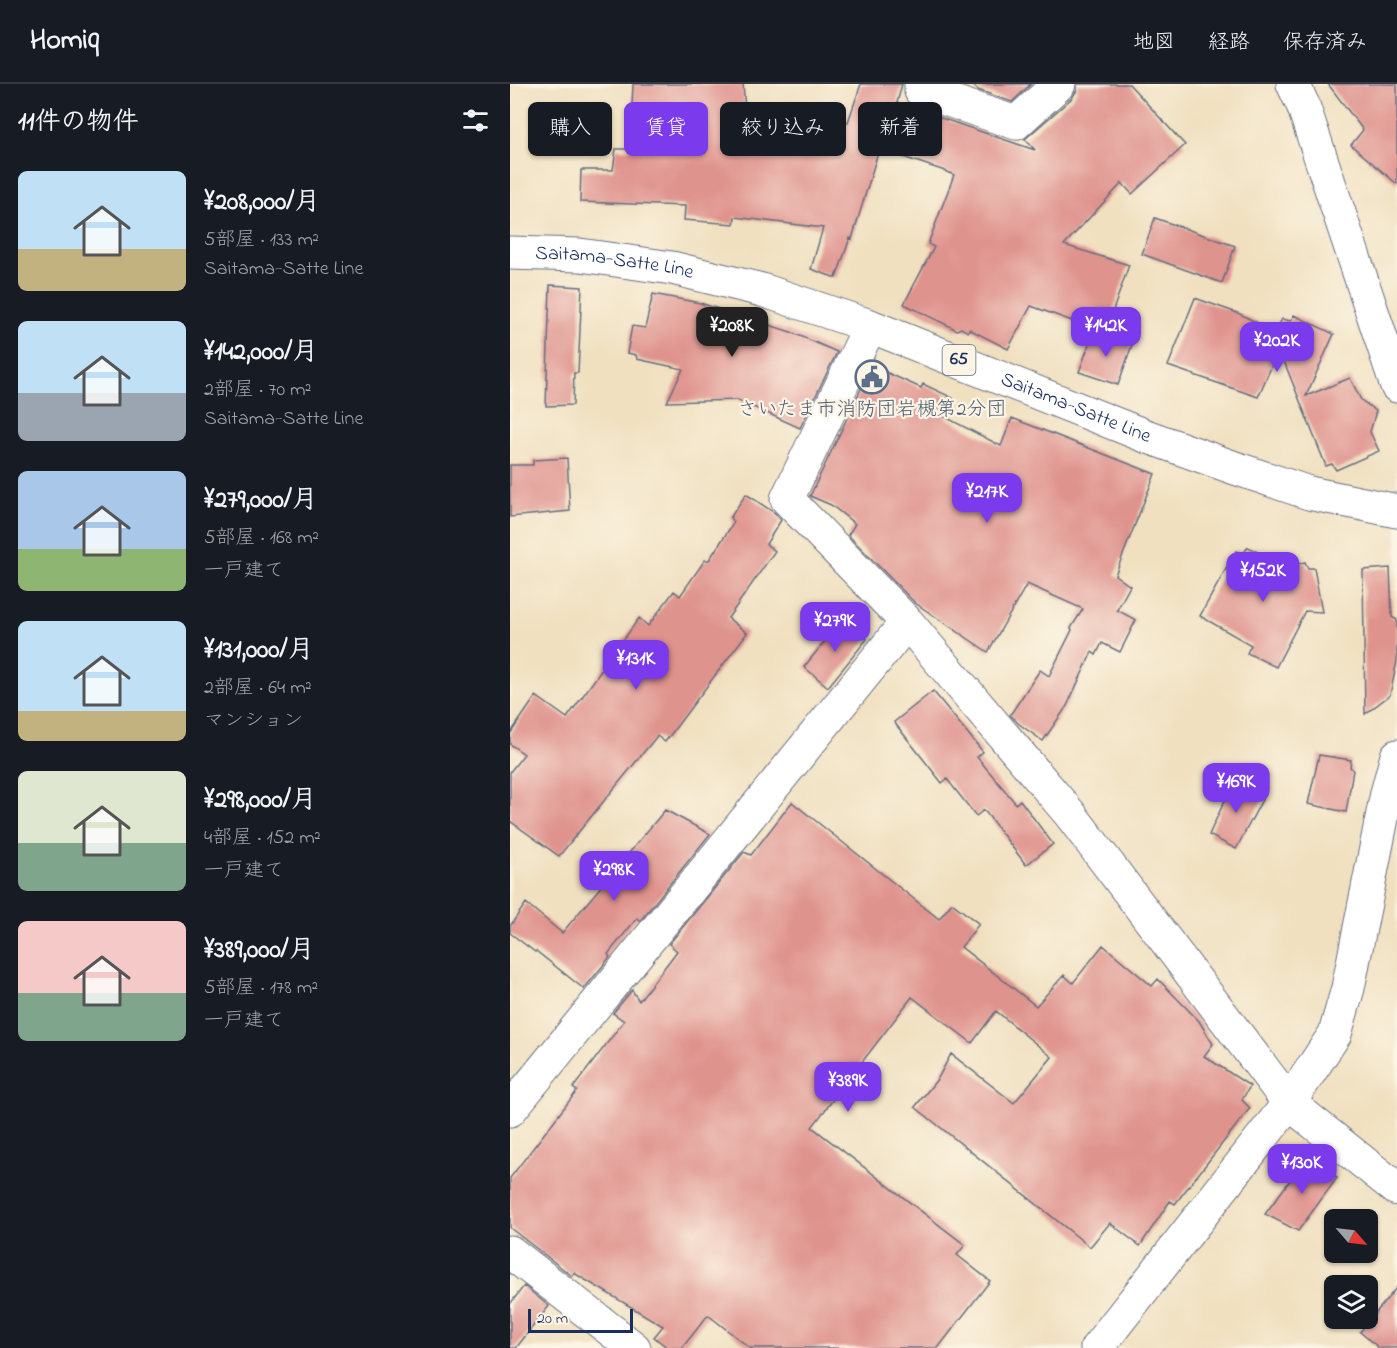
<!DOCTYPE html>
<html lang="ja">
<head>
<meta charset="utf-8">
<style>
  body { margin:0; font-family:"Indie Flower","Klee One",sans-serif; background:#242831; color:#f1f3f6; height:100vh; display:flex; flex-direction:column; font-size:22px; white-space:nowrap }
  * { box-sizing:border-box; margin:0 }
  p { font-size:20px; color:#9ea1a6 }
  .icon { flex:none; width:33px; height:33px; fill:none; stroke:currentColor; stroke-width:2; stroke-linecap:round; stroke-linejoin:round }
  .map { position:relative; flex:1; overflow:hidden }
  .details { display:flex; flex-direction:column; background:#171b24; width:510px }
  .details>* { flex:none }
  .top-card { position:absolute; left:18px; top:18px; width:570px; height:54px; display:flex; gap:12px }
  .needle { width:39px; rotate:118deg }
  .buttons { position:absolute; left:814px; top:1125px; display:grid; gap:12px }
  .buttons a { display:grid; place-items:center; width:54px; height:54px; border-radius:9px; background:#171b24; box-shadow:0 2px 4px #0004; font-size:30px }
  .scale { position:absolute; left:18px; bottom:15px; width:105px; box-sizing:border-box; padding-left:6px; border:3px solid #1b2f5e; border-top:0; font-size:16px; line-height:21px; white-space:nowrap; color:#1b2f5e; -webkit-text-stroke:4px #fcf5e5; paint-order:stroke }
  .price { position:absolute; translate:-50% -51px; padding:0 14px; border-radius:12px; background:#7c3aed; color:#fff; font-size:20px; line-height:39px; filter:drop-shadow(0 2px 3px #0008) }
  .price::after { content:''; position:absolute; left:50%; top:36px; width:18px; height:14px; margin-left:-9px; background:inherit; clip-path:polygon(0 0,100% 0,50% 100%) }
  .price.selected { background:#222; color:#fff }
  ul { padding:0; list-style:none }
  li { display:flex; align-items:center; gap:18px; height:150px; padding:0 18px }
  li span { display:grid; place-items:center; flex:none; width:168px; height:120px; border-radius:9px; color:#555 }
  li>.icon { margin-inline-start:auto }
  span .icon { width:72px; height:72px; fill:#fffc; stroke-width:1 }
  li b { font-size:26px }
  h2 { display:flex; justify-content:space-between; align-items:center; height:72px; padding:0 18px; font-size:26px }
  .chip { padding:0 21px; border-radius:9px; background:#171b24; box-shadow:0 2px 4px #0004; font-size:21px; line-height:54px }
  .chip.selected { background:#7c3aed; color:#fff }
  header { display:flex; align-items:center; gap:36px; box-sizing:border-box; height:84px; padding:0 30px; background:#171b24; border-bottom:2px solid #363941 }
  header strong { font-size:28px }
  nav { display:flex; gap:33px; margin-inline-start:auto; font-size:21px }
  main { display:flex; flex:1; min-height:0 }
  .map>svg:first-child { display:block }
  .building { fill:#df938d }
  .lines { fill:none; stroke-linecap:round; stroke-linejoin:round }
  .street-casing { stroke:#666d80; stroke-width:35 }
  .secondary-casing { stroke:#666d80; stroke-width:35 }
  .primary-casing { stroke:#666d80; stroke-width:35 }
  .street { stroke:#fff; stroke-width:33 }
  .secondary { stroke:#fff; stroke-width:33 }
  .primary { stroke:#fff; stroke-width:33 }
  .labels { text-anchor:middle; dominant-baseline:central; stroke-width:4.5; stroke-linejoin:round; paint-order:stroke }
  .shield { fill:#fcf5e5; stroke:#5e6a86; stroke-width:1.5 }
  .shield-label { font-size:18px; font-weight:bold; fill:#1b2f5e }
  .street-label { font-size:20px; fill:#1b2f5e; stroke:#fcf5e5 }
  .service-label { font-size:20px; fill:#4e5e75; stroke:#fcf5e5 }
</style>
</head>
<body>
<header>
<strong>Homiq</strong>
<nav><a>地図</a><a>経路</a><a>保存済み</a></nav>
</header>
<main>
<section class="details">
<h2>11件の物件<svg class="icon" aria-label="filters" viewBox="0 0 24 24"><path d="M4 7h16M4 17h16"/><circle cx="9" cy="7" r="2"/><circle cx="15" cy="17" r="2"/></svg></h2>
<ul>
<li><span style="background:linear-gradient(#bfe0f5 65%,#c2b280 0)"><svg class="icon" aria-label="home" viewBox="0 0 24 24"><path d="M3 11l9-7 9 7M6 9v11h12V9"/></svg></span><div><b>¥208,000/月</b><p>5部屋 · 133 m²</p><p>Saitama-Satte Line</p></div></li>
<li><span style="background:linear-gradient(#bfe0f5 60%,#9aa5b1 0)"><svg class="icon" aria-label="home" viewBox="0 0 24 24"><path d="M3 11l9-7 9 7M6 9v11h12V9"/></svg></span><div><b>¥142,000/月</b><p>2部屋 · 70 m²</p><p>Saitama-Satte Line</p></div></li>
<li><span style="background:linear-gradient(#a9c7e8 65%,#8fb573 0)"><svg class="icon" aria-label="home" viewBox="0 0 24 24"><path d="M3 11l9-7 9 7M6 9v11h12V9"/></svg></span><div><b>¥279,000/月</b><p>5部屋 · 168 m²</p><p>一戸建て</p></div></li>
<li><span style="background:linear-gradient(#bfe0f5 75%,#c2b280 0)"><svg class="icon" aria-label="home" viewBox="0 0 24 24"><path d="M3 11l9-7 9 7M6 9v11h12V9"/></svg></span><div><b>¥131,000/月</b><p>2部屋 · 64 m²</p><p>マンション</p></div></li>
<li><span style="background:linear-gradient(#dfe7d0 60%,#7fa58c 0)"><svg class="icon" aria-label="home" viewBox="0 0 24 24"><path d="M3 11l9-7 9 7M6 9v11h12V9"/></svg></span><div><b>¥298,000/月</b><p>4部屋 · 152 m²</p><p>一戸建て</p></div></li>
<li><span style="background:linear-gradient(#f6c9c9 60%,#7fa58c 0)"><svg class="icon" aria-label="home" viewBox="0 0 24 24"><path d="M3 11l9-7 9 7M6 9v11h12V9"/></svg></span><div><b>¥389,000/月</b><p>5部屋 · 178 m²</p><p>一戸建て</p></div></li>
</ul>
</section>
<div class="map">
<svg width="887" height="1264" viewBox="0 0 887 1264">
  <rect width="100%" height="100%" fill="#fcf5e5"/>
  <filter id="ink" filterUnits="userSpaceOnUse"><feTurbulence type="fractalNoise" baseFrequency=".0167" numOctaves="2"/><feDisplacementMap in="SourceGraphic" scale="12" xChannelSelector="R" yChannelSelector="G"/><feConvolveMatrix kernelMatrix="1 2 1 2 8 2 1 2 1" color-interpolation-filters="sRGB"/></filter>
  <filter id="wash" filterUnits="userSpaceOnUse"><feTurbulence type="fractalNoise" baseFrequency=".008" numOctaves="4" result="noise"/><feDisplacementMap in="SourceGraphic" scale="24" xChannelSelector="R" yChannelSelector="G"/><feGaussianBlur stdDeviation="1.35" result="paint"/><feColorMatrix in="noise" values="0 0 0 0 0 0 0 0 0 0 0 0 0 0 0 0 0 1.4 0 .05"/><feComposite in="paint" operator="in"/></filter>
  <g filter="url(#wash)">
    <rect width="100%" height="100%" fill="#f0e0c0"/>
    <g id="blocks">
      <!-- building -->
      <path class="building" d="M123 0H233L235 24 338 38 351 0H392L387 19 525 66 515 55 562 14 567 6V0H619L675 61 622 110 612 99 554 161 619 181 595 249 521 222 498 265 459 245 458 248 451 244 447 246 394 220 424 163 418 160 444 91 432 86 369 65 342 155 340 154 326 194 301 185 313 144 225 133 224 140 174 136 175 122 70 118 71 86H103L106 65H120Z
        M462 0H521L502 18 468 6Z
        M818 0H887V100L841 61 853 46Z
        M645 134 725 162 712 199 632 170Z
        M40 201 72 203 68 289H64L63 321 36 322Z
        M143 210 190 219 281 248 327 268 290 344 228 316 157 318 173 285 127 275 126 271 117 269 122 242 135 244Z
        M685 214 730 230 765 248 772 235 781 237 784 231 824 250 796 312 840 294 851 316 866 327 860 348 869 367 826 386 822 380 816 382 769 265 748 313 658 282Z
        M584 247 622 261 608 301 569 288Z
        M362 282 411 304 413 300 443 314 435 333 491 362 502 334 645 390 605 491 620 502 607 526 626 536 610 568 592 559 586 571 582 568 557 622 533 657 509 640 500 631 530 586 539 592 562 546 561 544 573 525 517 500 478 568 405 519 338 451 345 440 321 421 300 412Z
        M57 374 60 427 0 433V381H23V376Z
        M236 410 265 429 271 436 256 460 265 467 218 534 237 549 155 658 147 652 49 772 0 737V688L14 670 0 660V650L26 612 57 634 129 534 138 542 164 507 170 512 195 476H199L224 438 220 434Z
        M738 463 776 483 795 478 798 484H804L812 528 795 527 766 583 737 569 741 561 690 532 726 467 733 470Z
        M880 484 882 533 887 536V577L880 611 855 630 853 486Z
        M332 536 357 555 318 603 294 583Z
        M423 607 473 668 467 673 506 720 510 716 543 760 516 781 474 726 466 732 437 695 432 699 384 638Z
        M809 671 841 676 840 683 843 686 836 728 798 720Z
        M724 696 754 712 726 765 699 751Z
        M282 718 429 835 442 819 469 840 451 863 526 922 554 891 563 899 593 861 642 902 648 895 689 937 703 960 694 972 740 1002 732 1016 740 1024 665 1120 660 1117 630 1162 600 1139 580 1163 405 1023 428 994 441 970 504 1019 542 973 486 927 462 959 402 913 302 1043 455 1161 447 1171 480 1197 428 1264H240L198 1231 172 1264H158L144 1253 153 1242 64 1189 62 1192 0 1144V1094L67 1007 63 1004 114 937 103 929 122 906 129 917 167 867 159 860 234 768 241 771Z
        M155 726 200 750 130 837 127 834 98 870 100 873 74 905 26 867 25 868 0 849V842L16 819 52 849Z
        M798 1072 827 1094 788 1147 755 1130Z
        M14 1202 39 1222 6 1264H0V1220Z
        M887 1203V1264H869L850 1248Z"/>
    </g>
  </g>
  <g filter="url(#ink)">
    <use href="#blocks" fill-opacity="0" stroke="#666d80" stroke-width="1.5"/>
    <g class="lines">
      <!-- street casing -->
      <g class="street-casing">
        <path id="street" d="M411 0V7L506 39 549 0
          M360 242 277 415 397 538 560 730 779 1019 887 1105
          M0 1026 397 538
          M0 1168 124 1264"/>
      </g>
      <!-- secondary casing -->
      <g class="secondary-casing">
        <path id="secondary" d="M783 0 793 21 887 302
          M587 1264 779 1019 825 950 838 904 877 709 887 672"/>
      </g>
      <!-- primary casing -->
      <g class="primary-casing">
        <g id="primary">
          <path id="s1" d="M0 169 70 171 162 184 252 206 360 242 633 351 722 383 799 409 887 427"/>
        </g>
      </g>
      <!-- street -->
      <use href="#street" class="street"/>
      <!-- secondary -->
      <use href="#secondary" class="secondary"/>
      <!-- primary -->
      <use href="#primary" class="primary"/>
    </g>
  </g>
  <!-- icons -->
  <defs>
    <g id="civic-ring" transform="scale(1.725)"><circle r="9.5" fill="#fcf5e5" stroke="#5c6f8a" stroke-width="1.5"/><path d="M-.6-6.5H3V-4.5H.6V-3L4-1V1h2V6H-6V1h2V-1L-.6-3ZM-1.2 2.5V6h2.4V2.5Z" fill="#5c6f8a"/></g>
  </defs>
  <g fill-rule="evenodd">
    <use href="#civic-ring" x="362" y="293"/>
  </g>
  <g class="labels">
    <!-- shield labels -->
    <rect class="shield" x="432.5" y="261" width="33" height="30" rx="4.5"/>
    <g class="shield-label">
      <text x="449" y="276">65</text>
    </g>
    <!-- street labels -->
    <g class="street-label">
      <text stroke="none"><textPath href="#s1" startOffset="105">Saitama-Satte Line</textPath></text>
      <text stroke="none"><textPath href="#s1" startOffset="591">Saitama-Satte Line</textPath></text>
    </g>
    <!-- service labels -->
    <g class="service-label">
      <text x="362" y="326">さいたま市消防団岩槻第2分団</text>
    </g>
  </g>
</svg>
<div class="buttons">
<a><svg class="needle" viewBox="-14 -14 28 28"><path d="M0-13l5 13h-10z" fill="#e53935"/><path d="M0 13l5-13h-10z" fill="#9ea1a6"/></svg></a>
<a><svg class="icon" aria-label="layers" viewBox="0 0 24 24"><path d="M12 4l9 5-9 5-9-5zM3 14l9 5 9-5"/></svg></a>
</div>
<div class="scale">20 m</div>
<b class="price selected" style="left:222px;top:274px">¥208K</b>
<b class="price" style="left:596px;top:274px">¥142K</b>
<b class="price" style="left:767px;top:289px">¥202K</b>
<b class="price" style="left:477px;top:440px">¥217K</b>
<b class="price" style="left:753px;top:519px">¥152K</b>
<b class="price" style="left:325px;top:569px">¥279K</b>
<b class="price" style="left:126px;top:607px">¥131K</b>
<b class="price" style="left:726px;top:730px">¥169K</b>
<b class="price" style="left:104px;top:818px">¥298K</b>
<b class="price" style="left:338px;top:1029px">¥389K</b>
<b class="price" style="left:792px;top:1111px">¥130K</b>
<div class="top-card">
<a class="chip">購入</a>
<a class="chip selected">賃貸</a>
<a class="chip">絞り込み</a>
<a class="chip">新着</a>
</div>
</div>
</main>
</body>
</html>
